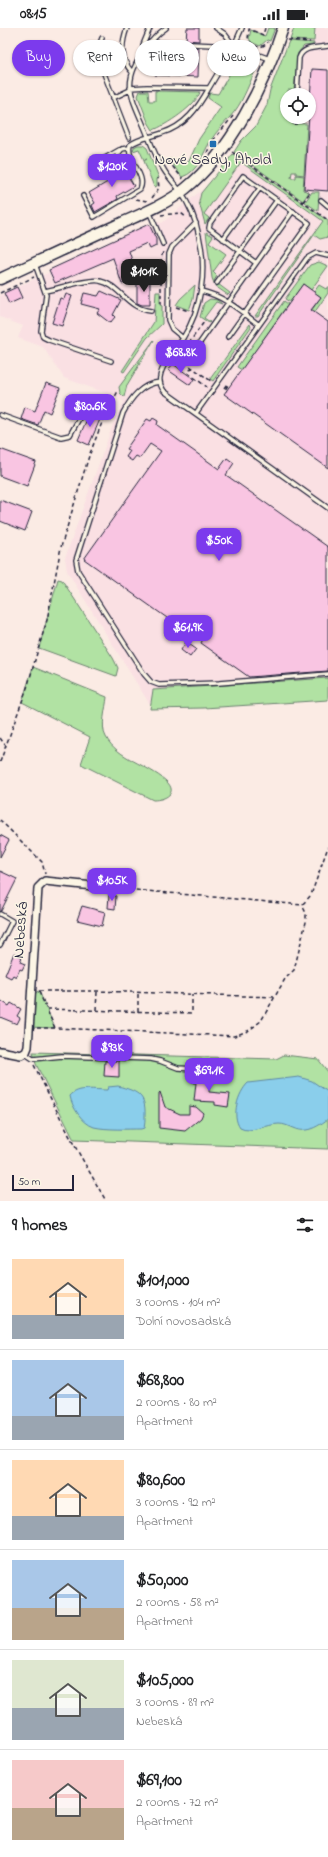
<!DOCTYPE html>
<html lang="en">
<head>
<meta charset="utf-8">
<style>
  body { margin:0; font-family:"Indie Flower",sans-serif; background:#f2f2f2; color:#202124; height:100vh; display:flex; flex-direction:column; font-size:15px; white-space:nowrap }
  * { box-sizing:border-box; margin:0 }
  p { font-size:13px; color:#757577 }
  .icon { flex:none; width:22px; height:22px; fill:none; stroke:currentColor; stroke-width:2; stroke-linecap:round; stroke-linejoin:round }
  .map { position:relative; height:1173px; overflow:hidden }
  .sheet { display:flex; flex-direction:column; background:#fff; flex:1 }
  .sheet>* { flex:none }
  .top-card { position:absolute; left:12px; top:12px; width:304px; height:36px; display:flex; gap:8px }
  .controls { position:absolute; left:280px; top:60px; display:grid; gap:8px }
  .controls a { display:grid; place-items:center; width:36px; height:36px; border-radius:50%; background:#fff; box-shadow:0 1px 3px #0004; font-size:20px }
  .scale { position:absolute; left:12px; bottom:10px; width:62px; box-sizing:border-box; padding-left:4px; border:2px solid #22223b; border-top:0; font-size:11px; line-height:14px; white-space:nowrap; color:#22223b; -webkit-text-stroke:3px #fcf5e5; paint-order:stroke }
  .price { position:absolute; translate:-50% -34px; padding:0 9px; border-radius:8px; background:#7c3aed; color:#fff; font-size:13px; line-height:26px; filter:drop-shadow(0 1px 2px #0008) }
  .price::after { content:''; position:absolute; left:50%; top:24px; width:12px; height:9px; margin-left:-6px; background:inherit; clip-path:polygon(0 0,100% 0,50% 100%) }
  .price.current { background:#222; color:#fff }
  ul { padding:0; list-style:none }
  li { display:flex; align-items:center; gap:12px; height:100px; padding:0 12px }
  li+li { border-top:1px solid #e0e0e0 }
  li span { display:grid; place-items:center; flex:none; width:112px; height:80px; border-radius:0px; color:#555 }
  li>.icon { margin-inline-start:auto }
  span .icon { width:48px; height:48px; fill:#fffc; stroke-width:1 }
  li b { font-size:17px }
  h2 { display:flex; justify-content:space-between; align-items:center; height:48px; padding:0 12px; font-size:17px }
  .pill { padding:0 14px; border-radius:18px; background:#fff; box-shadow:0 1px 3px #0004; font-size:14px; line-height:36px }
  .pill.current { background:#7c3aed; color:#fff }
  .status { display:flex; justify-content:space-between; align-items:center; height:28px; padding:0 20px; background:#fff; direction:ltr }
  .status svg { height:11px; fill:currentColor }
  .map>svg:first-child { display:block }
  .built { fill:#fae0e3; fill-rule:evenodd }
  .green { fill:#b1e2a3; stroke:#6a826f }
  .water { fill:#8aceeb; stroke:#6089a5 }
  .building { fill:#f9c5e2; stroke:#22223b }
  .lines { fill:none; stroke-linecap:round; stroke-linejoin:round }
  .lane-casing { stroke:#22223b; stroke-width:6 }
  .street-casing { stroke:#22223b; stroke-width:10 }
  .secondary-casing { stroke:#22223b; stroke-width:13 }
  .path { stroke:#22223b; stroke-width:1.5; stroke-dasharray:4 3; stroke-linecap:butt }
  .lane { stroke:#fcf5e5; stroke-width:3.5 }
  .street { stroke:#fcf5e5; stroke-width:7 }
  .secondary { stroke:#fcf5e5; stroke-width:10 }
  .poi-dot { fill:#1f6fb2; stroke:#fcf5e5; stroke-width:1.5 }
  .labels { text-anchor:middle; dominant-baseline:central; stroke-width:3; stroke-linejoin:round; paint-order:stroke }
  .poi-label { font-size:16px; fill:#22223b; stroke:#fcf5e5 }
  .street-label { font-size:16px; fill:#22223b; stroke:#fcf5e5 }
</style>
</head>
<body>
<div class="status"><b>08:15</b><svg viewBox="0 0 49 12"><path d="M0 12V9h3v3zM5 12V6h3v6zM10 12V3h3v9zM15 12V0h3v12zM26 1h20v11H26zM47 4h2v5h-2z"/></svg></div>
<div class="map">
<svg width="328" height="1173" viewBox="0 0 328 1173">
  <rect width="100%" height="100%" fill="#fbebe4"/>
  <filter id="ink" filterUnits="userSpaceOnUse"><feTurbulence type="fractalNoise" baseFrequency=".025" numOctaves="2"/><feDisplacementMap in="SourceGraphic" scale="8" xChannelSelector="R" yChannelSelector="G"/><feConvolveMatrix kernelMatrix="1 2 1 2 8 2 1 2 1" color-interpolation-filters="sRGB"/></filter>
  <g filter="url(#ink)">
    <!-- built -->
    <path class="built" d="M296 0H328V660L153 677 149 675 67 543 65 530 116 388 124 374 112 367 64 350 43 319 18 310 23 298 0 289V268L4 265 50 244 49 242 123 208 149 196 151 199 158 194 162 195 209 156 243 114 256 100 269 78ZM287 67H309V89H287Z"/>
    <!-- green -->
    <path class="green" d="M268 0H275L270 13 267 12 260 18 251 14 249 10 251 2 265 8Z
      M294 0H315L314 13 290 12Z
      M289 13 314 15 313 17 304 18 298 25 294 62H288L287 89H292V95L307 96 304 147 296 146V144H292L291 150H296V147L304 148 303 162 309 164 303 173 234 124 241 113 256 98 267 77 270 62Z
      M236 29 244 30 257 36V39C250 53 244 71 235 83 227 93 218 101 211 112 203 124 199 144 182 149L169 132 167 133 169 131 187 134 190 131 199 111 221 79 208 70 210 65 218 66 237 33 233 31Z
      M140 63H148L149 73H155V63H157L200 64C197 77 165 98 153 102L148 94 138 68Z
      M138 117H143L147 120 159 150 157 151V158L154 159 144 133 147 131 144 132 139 121 133 123 134 119Z
      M233 126 328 193V209L320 211 314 207 258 288H255L323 193 241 134 204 186 209 190 205 196 199 174 201 165Z
      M312 164H319L318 183 305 174Z
      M206 204 213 208 209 214 226 226 213 244 217 248 214 253 230 265 228 267 215 258 212 250Z
      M319 234 328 238 311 262 303 256 290 274 285 271 310 237Z
      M195 257 193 271 189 282 176 277 180 271Z
      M319 257 326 261 328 258V265L312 288 309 286 321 269 314 264Z
      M156 264H160V277L162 278V296L147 310 124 344 122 343 154 294Z
      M210 271 217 272 222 276 216 274 204 290 210 294 209 295 200 289 204 275Z
      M284 273 288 276 242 342 237 339Z
      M250 296 251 299 213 353 210 351Z
      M154 312 127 357 124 369 120 365 119 359Z
      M58 551 62 552 113 630 118 640 116 648 39 620Z
      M33 639 107 669C106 680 100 699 106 709 117 730 148 737 166 753 179 765 165 772 153 772L81 736 90 709 22 674Z
      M328 650V672L204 680 150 681 153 662Z
      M39 963 55 1000 29 999 30 967Z
      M33 1024 276 1031 284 1027 318 1031 328 1044V1121L74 1112 36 1036Z"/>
    <!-- water -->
    <path class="water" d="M299 1049 312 1053 328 1064V1091C321 1096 314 1101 306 1102 295 1104 289 1096 279 1096 268 1096 250 1106 240 1100 231 1087 238 1065 248 1055Z
      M118 1058C136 1063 146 1066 145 1087 145 1092 145 1096 144 1100L141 1101C127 1101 107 1102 94 1099 82 1095 72 1079 70 1068 78 1058 96 1062 107 1062L108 1059Z"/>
    <!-- building -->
    <path class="building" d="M187 0H199V13L186 12Z
      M186 19 199 20 198 49 155 47V28L186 29Z
      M312 41 328 42V163L304 161Z
      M118 131 134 158 117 168 118 171 95 184 92 177 95 175 89 165 116 149 114 146 116 145 112 139Z
      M149 196 156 211V218L150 221 147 215 129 223 138 251 122 256 113 230 55 255 49 242Z
      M137 253H150V277H142L137 275Z
      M303 256 321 269 311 282 328 294V440L224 366Z
      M17 259 22 270 9 276 4 265Z
      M101 263 121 272 113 287 115 289 110 295 97 285 100 281 81 276 84 265 98 268Z
      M66 266 72 268 62 298 52 295 60 270 64 271Z
      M173 336 194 351 190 357 168 342Z
      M46 355 60 360 50 385 44 382 38 397 21 391 25 379 35 383Z
      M90 384 101 389 89 417 78 412Z
      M153 390 158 393 157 397 219 441 227 430 234 435 226 447 328 519V643L249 649 201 615 205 607 189 596 184 602 84 531 161 423 150 416 140 430 136 428 132 433 126 429 130 423 126 421 147 391 151 393Z
      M0 421 36 434 27 458 0 448Z
      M0 472 32 484 25 503 0 493Z
      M186 614 196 621 190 629 181 622Z
      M0 807 9 812 0 829Z
      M0 843 17 851 1 883H0Z
      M109 867 116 868 115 881 108 880Z
      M82 878 105 884 102 898 77 892Z
      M14 925 22 929 20 934 25 936 22 942 20 941 16 949 13 947 11 950 5 947Z
      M0 972 9 978 11 975 21 981 17 988 20 990 17 996 0 989Z
      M105 1033H119V1049L104 1048Z
      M193 1047 210 1048 209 1064 230 1066 228 1079 215 1077V1074L194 1073 196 1055H193Z
      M160 1064 165 1079 180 1086H189V1078L196 1079 203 1085 201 1090 185 1103 159 1100V1065Z"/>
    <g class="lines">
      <!-- lane casing -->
      <g class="lane-casing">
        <path id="lane" d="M127 0C121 16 120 31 132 44
          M166 0C157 6 151 13 145 22 120 55 132 69 146 103 151 116 156 130 164 142 168 149 175 156 180 163 189 176 196 192 199 208 207 242 202 280 183 310 176 322 162 335 160 349 159 355 161 359 164 363L328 480
          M216 0 225 6 234 18 270 31
          M102 10 97 24 98 30 129 110
          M150 14 234 18
          M144 23 143 17 150 0
          M130 60 147 59 209 60 234 18 242 0
          M297 67 299 30C303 18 317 20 328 18
          M113 70 130 62
          M295 94V89
          M122 121 105 143 102 144 97 137 98 134 119 122C122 121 125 120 129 120
          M83 168 94 189 140 161C147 147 126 132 130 117 139 110 152 109 162 105 185 98 198 80 209 60
          M321 172 328 178
          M149 183 163 216
          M223 211 260 160
          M35 236 46 267 41 303 43 309 49 312 111 333
          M217 255 277 172
          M45 263C57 261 90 250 100 253 120 257 126 280 151 283
          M201 263C224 268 241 283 259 297
          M228 309 309 195 243 148 210 195 209 200 256 235
          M183 310 172 301 168 292 169 226 172 219 196 195
          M187 333 293 183
          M160 354C141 356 131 370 123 385L76 532 78 543 144 646 151 654 159 657 219 655 328 646
          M196 385 307 230 316 225 328 228
          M0 387 61 409 70 407 81 387
          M0 886 12 893 0 917
          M24 1025 33 1031 62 1028 151 1031 160 1033 178 1040 211 1042"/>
      </g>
      <!-- street casing -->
      <g class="street-casing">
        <path id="street" d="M0 1023 21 1027 26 1024 28 1019 38 860 45 853 93 858"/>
      </g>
      <!-- secondary casing -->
      <g class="secondary-casing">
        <path id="secondary" d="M0 251C39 233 77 215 115 198 139 187 165 177 185 161 231 124 265 55 283 0"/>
      </g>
      <!-- path -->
      <path class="path" d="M265 0 263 7 249 1 248 11C253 19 261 22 268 14
        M288 12 310 14
        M232 124 328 192
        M207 125 211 115 233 88
        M168 133 183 151
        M152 170 159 160 158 150
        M136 171 147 173
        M303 174 311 163
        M161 187 181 185 187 190
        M0 265 34 249
        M161 277V231L163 224
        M176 279 189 283
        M182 332 179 329 204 294
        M190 338 211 353
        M192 339 188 345 207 359
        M224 360 227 356 228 357 225 362 227 363
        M0 710 6 718
        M0 734 28 657 37 625 47 592 61 519 89 428 103 392 118 363
        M0 792 42 834 45 846
        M101 859 302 877 311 867 328 819
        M39 963H97L274 969
        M39 964 55 1000 234 1008 248 1003 261 993 285 951 294 942 306 894V885L302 877
        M47 981 192 985V966
        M96 982 97 964
        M138 984V964
        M37 1000H55
        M34 1037 72 1113 106 1173"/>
      <!-- lane -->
      <use href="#lane" class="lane"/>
      <!-- street -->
      <use href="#street" class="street"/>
      <!-- secondary -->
      <use href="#secondary" class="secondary"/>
    </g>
  </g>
  <!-- markers -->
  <rect class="poi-dot" x="209" y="112" width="8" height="8" rx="2"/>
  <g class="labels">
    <!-- poi labels -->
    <g class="poi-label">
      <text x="213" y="132">Nové Sady, Ahold</text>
    </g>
    <!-- street labels -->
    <g class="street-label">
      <text transform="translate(21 902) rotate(-86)">Nebeská</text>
    </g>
  </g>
</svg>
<div class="controls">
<a><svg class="icon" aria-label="locate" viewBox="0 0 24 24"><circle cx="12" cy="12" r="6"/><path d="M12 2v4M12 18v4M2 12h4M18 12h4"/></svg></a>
</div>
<div class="scale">50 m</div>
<b class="price" style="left:112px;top:160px">$120K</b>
<b class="price current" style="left:144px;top:265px">$101K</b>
<b class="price" style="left:181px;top:346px">$68.8K</b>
<b class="price" style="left:90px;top:400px">$80.6K</b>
<b class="price" style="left:219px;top:534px">$50K</b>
<b class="price" style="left:188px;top:621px">$61.9K</b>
<b class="price" style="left:112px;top:874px">$105K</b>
<b class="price" style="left:112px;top:1041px">$93K</b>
<b class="price" style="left:209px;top:1064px">$69.1K</b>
<div class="top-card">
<a class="pill current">Buy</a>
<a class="pill">Rent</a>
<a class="pill">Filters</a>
<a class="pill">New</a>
</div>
</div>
<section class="sheet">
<h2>9 homes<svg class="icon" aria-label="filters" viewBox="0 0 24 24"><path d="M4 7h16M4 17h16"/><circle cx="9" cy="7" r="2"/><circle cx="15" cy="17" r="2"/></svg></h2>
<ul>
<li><span style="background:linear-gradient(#ffd9b3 70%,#9aa5b1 0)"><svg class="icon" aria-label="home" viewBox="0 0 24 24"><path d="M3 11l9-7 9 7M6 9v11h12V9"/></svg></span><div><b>$101,000</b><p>3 rooms · 104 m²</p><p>Dolní novosadská</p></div></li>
<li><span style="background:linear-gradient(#a9c7e8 70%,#9aa5b1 0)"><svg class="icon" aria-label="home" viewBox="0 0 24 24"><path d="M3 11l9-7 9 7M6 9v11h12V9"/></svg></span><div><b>$68,800</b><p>2 rooms · 80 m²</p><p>Apartment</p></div></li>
<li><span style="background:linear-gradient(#ffd9b3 70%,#9aa5b1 0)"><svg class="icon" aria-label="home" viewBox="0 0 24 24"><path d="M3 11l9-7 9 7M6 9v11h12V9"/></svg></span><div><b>$80,600</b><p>3 rooms · 92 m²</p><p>Apartment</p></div></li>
<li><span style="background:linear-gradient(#a9c7e8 60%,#b9a48a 0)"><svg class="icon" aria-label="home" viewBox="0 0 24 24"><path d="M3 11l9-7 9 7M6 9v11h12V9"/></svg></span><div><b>$50,000</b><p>2 rooms · 58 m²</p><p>Apartment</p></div></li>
<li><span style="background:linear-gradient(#dfe7d0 60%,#9aa5b1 0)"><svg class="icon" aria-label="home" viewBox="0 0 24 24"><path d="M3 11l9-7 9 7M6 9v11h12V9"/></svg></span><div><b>$105,000</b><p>3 rooms · 89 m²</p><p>Nebeská</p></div></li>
<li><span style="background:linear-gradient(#f6c9c9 60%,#b9a48a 0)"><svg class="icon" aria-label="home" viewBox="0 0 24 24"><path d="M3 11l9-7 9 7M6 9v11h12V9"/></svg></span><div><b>$69,100</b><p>2 rooms · 72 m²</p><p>Apartment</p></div></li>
</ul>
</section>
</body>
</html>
